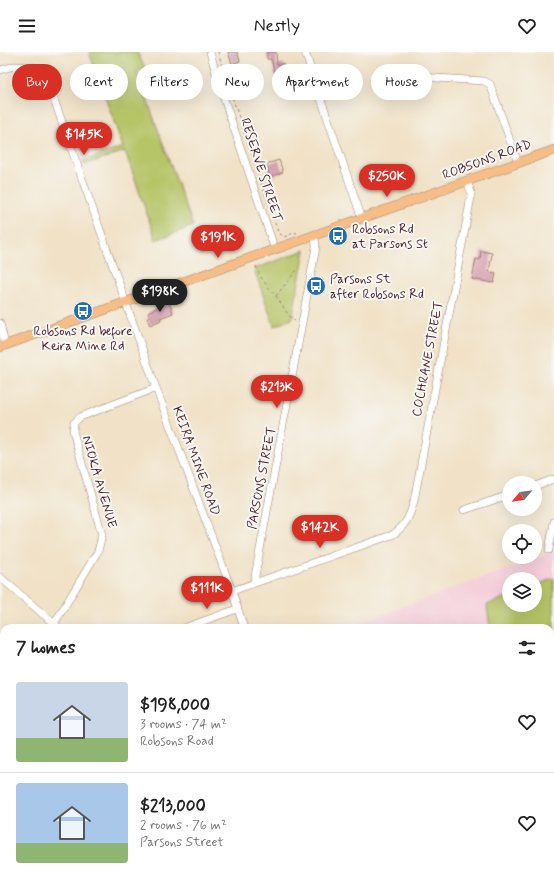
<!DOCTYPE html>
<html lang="en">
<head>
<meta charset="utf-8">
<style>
  body { margin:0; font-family:Mynerve,sans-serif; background:#f2f2f2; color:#222; height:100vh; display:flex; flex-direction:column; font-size:15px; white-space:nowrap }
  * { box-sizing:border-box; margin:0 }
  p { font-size:13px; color:#767676 }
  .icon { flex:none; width:22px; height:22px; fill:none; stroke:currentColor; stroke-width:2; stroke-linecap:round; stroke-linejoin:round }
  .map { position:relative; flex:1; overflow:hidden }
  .drawer { position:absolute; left:0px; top:572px; width:554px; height:256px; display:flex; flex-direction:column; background:#fff; border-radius:12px 12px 0 0; box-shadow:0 4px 16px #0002 }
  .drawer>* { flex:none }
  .top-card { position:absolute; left:12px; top:12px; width:530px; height:36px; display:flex; gap:8px }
  .needle { width:26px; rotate:241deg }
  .tools { position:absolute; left:502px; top:424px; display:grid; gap:8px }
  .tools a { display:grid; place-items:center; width:40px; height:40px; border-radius:50%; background:#fff; box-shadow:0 4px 16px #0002; font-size:20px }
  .price { position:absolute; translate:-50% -34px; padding:0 9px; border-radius:14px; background:#d93025; color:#fff; font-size:13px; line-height:26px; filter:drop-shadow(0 1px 2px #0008) }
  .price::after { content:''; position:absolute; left:50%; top:24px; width:12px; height:9px; margin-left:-6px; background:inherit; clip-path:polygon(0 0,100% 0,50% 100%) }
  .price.on { background:#222; color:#fff }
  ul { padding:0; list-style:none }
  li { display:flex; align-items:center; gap:12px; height:100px; padding:0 16px }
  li+li { border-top:1px solid #e0e0e0 }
  li span { display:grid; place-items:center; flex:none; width:112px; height:80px; border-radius:4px; color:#555 }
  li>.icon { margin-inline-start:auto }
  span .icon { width:48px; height:48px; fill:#fffc; stroke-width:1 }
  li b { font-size:17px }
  h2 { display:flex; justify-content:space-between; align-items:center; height:48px; padding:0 16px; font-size:17px }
  .pill { padding:0 14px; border-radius:18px; background:#fff; box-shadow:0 4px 16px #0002; font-size:14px; line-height:36px }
  .pill.on { background:#d93025; color:#fff }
  header { display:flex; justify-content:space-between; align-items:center; height:52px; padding:0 16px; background:#fff; font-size:18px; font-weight:600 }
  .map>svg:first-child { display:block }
  .built { fill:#f5cfdb; fill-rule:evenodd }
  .green { fill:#b6c568; stroke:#80724a }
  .building { fill:#d6a3b4 }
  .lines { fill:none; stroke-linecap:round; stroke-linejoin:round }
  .minor-casing { stroke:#9e8079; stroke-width:8 }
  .major-casing { stroke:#9e8079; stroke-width:10 }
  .path { stroke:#9e8079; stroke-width:1; stroke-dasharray:3 3; stroke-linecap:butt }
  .minor { stroke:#fff; stroke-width:7 }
  .major { stroke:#f6be86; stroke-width:9 }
  .labels { text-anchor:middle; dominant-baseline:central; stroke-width:4; stroke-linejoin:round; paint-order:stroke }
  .street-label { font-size:13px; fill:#4a1f2b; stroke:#f6f6f2 }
  .poi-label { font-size:13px; fill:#4a1f2b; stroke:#f6f6f2; text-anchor:start }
</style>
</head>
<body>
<header><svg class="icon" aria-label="menu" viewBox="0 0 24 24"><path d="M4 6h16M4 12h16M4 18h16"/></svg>Nestly<svg class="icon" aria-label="heart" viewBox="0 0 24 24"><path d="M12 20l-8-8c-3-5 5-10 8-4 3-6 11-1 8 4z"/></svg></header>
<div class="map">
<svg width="554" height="828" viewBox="0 0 554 828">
  <rect width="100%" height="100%" fill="#f6f6f2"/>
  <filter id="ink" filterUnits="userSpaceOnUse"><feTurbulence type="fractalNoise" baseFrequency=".025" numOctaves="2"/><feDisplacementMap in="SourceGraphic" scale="8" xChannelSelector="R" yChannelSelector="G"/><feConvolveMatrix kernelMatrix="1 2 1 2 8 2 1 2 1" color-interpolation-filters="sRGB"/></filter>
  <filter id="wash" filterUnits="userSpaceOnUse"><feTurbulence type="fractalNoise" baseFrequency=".012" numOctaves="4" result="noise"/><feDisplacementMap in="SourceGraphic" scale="16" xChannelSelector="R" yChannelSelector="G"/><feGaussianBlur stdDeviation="0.9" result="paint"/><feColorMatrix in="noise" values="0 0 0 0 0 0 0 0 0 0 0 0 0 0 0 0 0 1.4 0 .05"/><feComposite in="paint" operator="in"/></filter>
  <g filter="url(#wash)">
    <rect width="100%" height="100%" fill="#f1e2c7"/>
    <!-- built -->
    <path class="built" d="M554 500V726H551L550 730V576H345ZM509 527H535V553H509Z
      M349 824H536L535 828H365Z"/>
    <!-- green -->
    <path class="green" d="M89 0H137L145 16 137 20 193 174 156 188 125 99 84 113 83 109 123 95Z
      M305 198 292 267 274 274 254 217Z
      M554 526V599H550V576H490L487 553 509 544V553H535V534Z
      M550 615 554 616V681L550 680Z
      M64 824H349L350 825 344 828H66Z
      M430 824H518V828H429Z"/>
    <g id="blocks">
      <!-- building -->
      <path class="building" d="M228 0H237L240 9 232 12Z
        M267 0H276L277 13 283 11 290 24 292 23 296 34H294L296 38 281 44 271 7H267Z
        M279 108 283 120 270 125 266 112Z
        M481 199 492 201 489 220 496 221 494 231 472 227 476 207 480 208Z
        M169 250 173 261 160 266 161 268 150 273 147 266 150 264 148 260Z"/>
    </g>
  </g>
  <g filter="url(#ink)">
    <use href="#blocks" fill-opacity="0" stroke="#9e8079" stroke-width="1"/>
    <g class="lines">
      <!-- minor casing -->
      <g class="minor-casing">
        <path id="minor" d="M210 0 219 32 275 198
          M305 0 362 167
          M0 18 14 14 34 15 50 36 156 336 232 539 244 576
          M404 24 484 29 490 32 518 111
          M0 271 5 293
          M535 434 554 427
          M464 458 509 443
          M549 498 554 470
          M0 525 59 576
          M254 530 316 195 315 184
          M232 539 392 483C405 475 410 464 414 449L471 145V140L467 129
          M54 572 98 499 102 483 73 379 74 371 80 365 156 336
          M184 576 237 557
          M550 699 554 700
          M0 790 4 783"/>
      </g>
      <!-- major casing -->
      <g class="major-casing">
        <path id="major" d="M0 295 554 98"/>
      </g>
      <!-- path -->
      <path class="path" d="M218 0 225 24 278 180 284 185 296 180V182
        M256 214C260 226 267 234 275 243 283 253 285 261 295 269
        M276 244 296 219 300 217
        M218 828 223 824"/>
      <!-- minor -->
      <use href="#minor" class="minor"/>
      <!-- major -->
      <use href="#major" class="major"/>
    </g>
  </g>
  <!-- icons -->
  <defs>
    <g id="bus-disc" transform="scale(1)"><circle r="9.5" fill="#1f6fb2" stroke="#f6f6f2"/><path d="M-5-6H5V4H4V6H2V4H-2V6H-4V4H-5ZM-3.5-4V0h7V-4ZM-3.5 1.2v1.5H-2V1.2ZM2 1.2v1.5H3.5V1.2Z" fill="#fff"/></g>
  </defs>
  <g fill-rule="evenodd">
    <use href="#bus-disc" x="338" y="184"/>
    <use href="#bus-disc" x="316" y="234"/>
    <use href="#bus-disc" x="83" y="259"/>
  </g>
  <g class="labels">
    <!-- street labels -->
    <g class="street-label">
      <text transform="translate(487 108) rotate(-20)">ROBSONS ROAD</text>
      <text transform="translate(261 118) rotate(72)">RESERVE STREET</text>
      <text transform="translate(428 307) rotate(-79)">COCHRANE STREET</text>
      <text transform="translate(196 409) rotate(70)">KEIRA MINE ROAD</text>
      <text transform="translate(262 426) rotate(-79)">PARSONS STREET</text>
      <text transform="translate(99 430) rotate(74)">NIOKA AVENUE</text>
    </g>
    <!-- poi labels -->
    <g class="poi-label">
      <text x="352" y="177">Robsons Rd<tspan x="352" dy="15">at Parsons St</tspan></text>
      <text x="330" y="227">Parsons St<tspan x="330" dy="15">after Robsons Rd</tspan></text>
      <text x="83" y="279" text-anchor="middle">Robsons Rd before<tspan x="83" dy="15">Keira Mine Rd</tspan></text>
    </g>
  </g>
</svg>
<div class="tools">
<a><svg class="needle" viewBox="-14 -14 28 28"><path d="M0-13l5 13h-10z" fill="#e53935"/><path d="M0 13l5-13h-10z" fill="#767676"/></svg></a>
<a><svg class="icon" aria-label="locate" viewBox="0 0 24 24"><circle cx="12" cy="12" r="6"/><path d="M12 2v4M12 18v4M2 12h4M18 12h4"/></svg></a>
<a><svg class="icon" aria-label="layers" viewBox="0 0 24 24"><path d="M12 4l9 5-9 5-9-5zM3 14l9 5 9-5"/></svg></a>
</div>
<b class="price" style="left:84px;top:104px">$145K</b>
<b class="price" style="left:387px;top:146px">$250K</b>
<b class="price" style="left:218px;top:207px">$191K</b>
<b class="price on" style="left:160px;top:261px">$198K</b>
<b class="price" style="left:277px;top:357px">$213K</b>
<b class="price" style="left:320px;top:497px">$142K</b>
<b class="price" style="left:207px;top:558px">$111K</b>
<div class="top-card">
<a class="pill on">Buy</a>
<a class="pill">Rent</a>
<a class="pill">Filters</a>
<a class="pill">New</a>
<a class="pill">Apartment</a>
<a class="pill">House</a>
</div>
<section class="drawer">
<h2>7 homes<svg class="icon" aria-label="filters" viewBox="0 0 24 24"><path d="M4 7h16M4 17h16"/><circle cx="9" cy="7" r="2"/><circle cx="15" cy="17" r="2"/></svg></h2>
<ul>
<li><span style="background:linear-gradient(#c9d6e8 70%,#8fb573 0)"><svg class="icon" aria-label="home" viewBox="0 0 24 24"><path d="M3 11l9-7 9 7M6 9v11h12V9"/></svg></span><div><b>$198,000</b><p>3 rooms · 74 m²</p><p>Robsons Road</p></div><svg class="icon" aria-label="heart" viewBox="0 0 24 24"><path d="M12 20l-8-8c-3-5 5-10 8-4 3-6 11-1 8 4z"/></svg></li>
<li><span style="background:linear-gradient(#a9c7e8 75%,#8fb573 0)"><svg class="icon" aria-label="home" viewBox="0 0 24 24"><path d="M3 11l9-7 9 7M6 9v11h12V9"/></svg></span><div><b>$213,000</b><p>2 rooms · 76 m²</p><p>Parsons Street</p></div><svg class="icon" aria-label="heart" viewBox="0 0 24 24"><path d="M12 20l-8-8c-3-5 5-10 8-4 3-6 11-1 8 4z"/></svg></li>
</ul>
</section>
</div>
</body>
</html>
